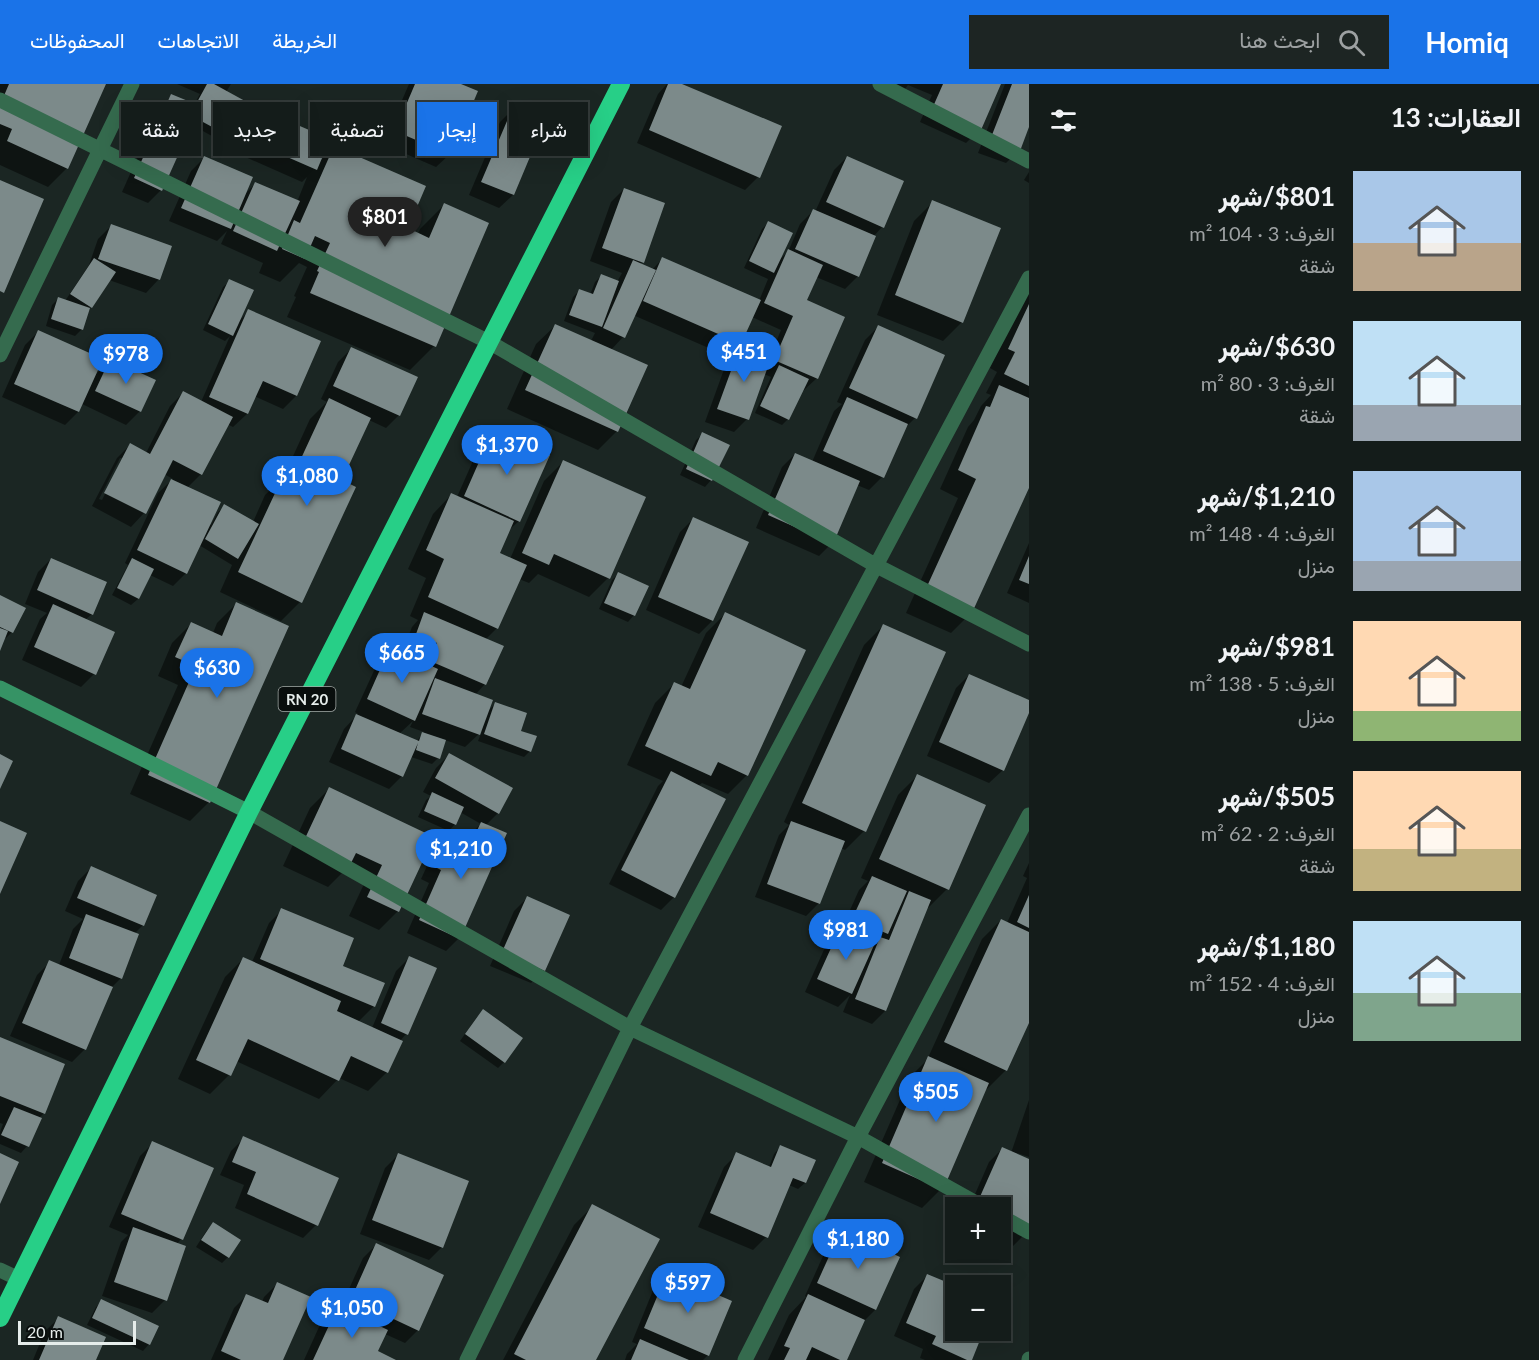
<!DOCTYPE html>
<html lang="ar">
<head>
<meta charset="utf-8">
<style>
  body { margin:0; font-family:Lato,Vazirmatn,sans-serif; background:#1d2523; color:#f1f3f6; direction:rtl; height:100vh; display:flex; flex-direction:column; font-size:22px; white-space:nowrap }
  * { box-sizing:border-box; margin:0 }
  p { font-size:20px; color:#9da1a2 }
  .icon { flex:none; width:33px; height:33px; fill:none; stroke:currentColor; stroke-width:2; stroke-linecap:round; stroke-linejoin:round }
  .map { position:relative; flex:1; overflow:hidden; direction:ltr }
  .details { display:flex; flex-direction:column; background:#141c1a; width:510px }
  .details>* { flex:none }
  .top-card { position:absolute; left:18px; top:18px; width:570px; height:54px; direction:rtl; display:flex; gap:12px }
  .controls { position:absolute; left:945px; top:1113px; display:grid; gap:12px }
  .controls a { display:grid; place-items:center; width:66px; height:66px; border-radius:0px; background:#141c1a; box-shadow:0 6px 24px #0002,0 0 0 2px #333a39; font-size:30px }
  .scale { position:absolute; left:18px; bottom:15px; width:118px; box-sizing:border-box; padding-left:6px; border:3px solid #e6edeb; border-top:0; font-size:16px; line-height:21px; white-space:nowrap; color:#e6edeb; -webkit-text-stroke:4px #090e0d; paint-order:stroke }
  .price { position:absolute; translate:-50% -51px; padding:0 14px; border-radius:21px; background:#1a73e8; color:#fff; font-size:20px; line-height:39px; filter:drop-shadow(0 2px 3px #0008) }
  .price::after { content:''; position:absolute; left:50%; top:36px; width:18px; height:14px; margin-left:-9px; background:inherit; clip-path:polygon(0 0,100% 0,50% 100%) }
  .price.current { background:#222; color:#fff }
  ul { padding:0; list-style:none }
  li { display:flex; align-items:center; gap:18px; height:150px; padding:0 18px }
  li span { display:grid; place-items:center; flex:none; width:168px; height:120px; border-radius:0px; color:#555 }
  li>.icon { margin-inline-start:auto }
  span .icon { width:72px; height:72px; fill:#fffc; stroke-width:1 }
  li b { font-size:26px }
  h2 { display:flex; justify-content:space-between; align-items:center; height:72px; padding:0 18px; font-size:26px }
  .chip { padding:0 21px; border-radius:0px; background:#141c1a; box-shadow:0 6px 24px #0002,0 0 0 2px #333a39; font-size:21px; line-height:54px }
  .chip.current { background:#1a73e8; color:#fff }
  header { display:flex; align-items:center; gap:36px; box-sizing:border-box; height:84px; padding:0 30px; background:#1a73e8; color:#fff }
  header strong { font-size:28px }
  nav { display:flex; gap:33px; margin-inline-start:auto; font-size:21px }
  .search { width:420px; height:54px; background:#1d2523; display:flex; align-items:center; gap:15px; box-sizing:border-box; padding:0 21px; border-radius:0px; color:#9da1a2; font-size:22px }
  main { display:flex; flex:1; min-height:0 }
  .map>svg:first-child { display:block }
  .shadow { fill:#0007; fill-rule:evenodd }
  .building { fill:#7c8a8a }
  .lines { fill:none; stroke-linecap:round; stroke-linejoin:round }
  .street { stroke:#356b4e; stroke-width:15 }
  .secondary { stroke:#369365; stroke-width:15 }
  .highway { stroke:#27cf87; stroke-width:18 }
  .labels { text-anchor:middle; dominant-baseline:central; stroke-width:4.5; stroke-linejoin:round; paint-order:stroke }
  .shield { fill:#090e0d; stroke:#a4aaa8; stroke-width:1.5 }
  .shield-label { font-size:15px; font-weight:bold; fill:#e6edeb }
</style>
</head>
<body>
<header>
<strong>Homiq</strong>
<div class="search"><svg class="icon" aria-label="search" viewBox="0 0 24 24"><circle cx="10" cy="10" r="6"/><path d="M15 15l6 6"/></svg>ابحث هنا</div>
<nav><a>الخريطة</a><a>الاتجاهات</a><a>المحفوظات</a></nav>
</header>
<main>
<section class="details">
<h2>العقارات: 13<svg class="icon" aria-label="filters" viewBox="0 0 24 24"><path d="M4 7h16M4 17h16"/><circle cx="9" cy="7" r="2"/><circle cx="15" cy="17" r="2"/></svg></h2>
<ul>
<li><span style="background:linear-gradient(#a9c7e8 60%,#b9a48a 0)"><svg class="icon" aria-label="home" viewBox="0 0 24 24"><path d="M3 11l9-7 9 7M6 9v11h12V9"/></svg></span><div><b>$801/شهر</b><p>الغرف: 3 · 104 m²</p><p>شقة</p></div></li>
<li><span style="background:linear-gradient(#bfe0f5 70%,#9aa5b1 0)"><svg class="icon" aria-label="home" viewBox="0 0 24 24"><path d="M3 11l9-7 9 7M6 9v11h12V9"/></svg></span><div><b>$630/شهر</b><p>الغرف: 3 · 80 m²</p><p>شقة</p></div></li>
<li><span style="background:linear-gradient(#a9c7e8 75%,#9aa5b1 0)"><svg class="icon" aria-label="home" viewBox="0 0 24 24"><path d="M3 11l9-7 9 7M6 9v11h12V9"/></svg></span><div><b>$1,210/شهر</b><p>الغرف: 4 · 148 m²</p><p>منزل</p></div></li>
<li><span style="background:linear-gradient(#ffd9b3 75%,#8fb573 0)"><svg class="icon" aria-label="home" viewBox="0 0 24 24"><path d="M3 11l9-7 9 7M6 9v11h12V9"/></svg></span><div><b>$981/شهر</b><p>الغرف: 5 · 138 m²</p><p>منزل</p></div></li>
<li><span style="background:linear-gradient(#ffd9b3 65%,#c2b280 0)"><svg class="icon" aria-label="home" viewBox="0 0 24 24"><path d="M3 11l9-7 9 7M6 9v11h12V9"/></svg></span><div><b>$505/شهر</b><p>الغرف: 2 · 62 m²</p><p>شقة</p></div></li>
<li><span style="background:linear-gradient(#bfe0f5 60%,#7fa58c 0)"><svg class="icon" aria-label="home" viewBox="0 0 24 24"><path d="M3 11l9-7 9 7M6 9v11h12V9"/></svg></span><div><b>$1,180/شهر</b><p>الغرف: 4 · 152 m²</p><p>منزل</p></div></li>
</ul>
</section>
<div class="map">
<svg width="1029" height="1276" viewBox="0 0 1029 1276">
  <rect width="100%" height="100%" fill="#1b2623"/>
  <!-- shadow -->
  <path class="shadow" d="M0 0H104L67 84 48 103 0 81Z
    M177 0H231L226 8 225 50 219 56 185 37 200 10Z
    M409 0H457L450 70 436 83 383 60Z
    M667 0H678L758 93 745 106 637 59 658 10Z
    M886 0H1000L979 46 966 59 920 38 932 11 908 1 905 5Z
    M1005 0H1029V39L1019 66 1006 79 978 69Z
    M172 12 170 53 161 106 148 119 122 108 159 25Z
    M251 23 318 79 334 63 406 145 418 150 420 145 444 121 434 262 410 286 287 233 296 213 294 212 307 183 299 179 280 198 259 189 263 179 221 160 227 147 217 157 169 137 191 87 204 74 245 110 256 99 297 118 307 93 302 98 225 64 238 36Z
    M513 25 543 38 513 111 499 124 469 111 500 38Z
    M847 73 882 143 873 153 858 192 845 205 816 193 805 216 817 294 803 307 802 306 788 335 782 341 755 329 771 293 764 290 747 335 734 348 705 338 727 277 740 264 769 275 781 246 752 233 740 259 727 272 633 231 623 253 611 266 617 347 598 366 507 325 536 260 556 241 591 257 595 249 564 237 573 213 579 207 590 211 595 198 601 192 617 198 622 189 590 177 611 118 624 105 642 178 640 180 652 186 663 174 759 217 768 195 744 184 762 145 768 139 779 176 788 168 800 140 813 127 815 128 834 86Z
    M1029 88V99L1024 96Z
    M933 118 962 238 943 257 877 231 914 137Z
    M111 142 159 195 146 209 109 196 88 226 82 245 75 252 46 242 52 221 58 215 65 217 89 181 98 155Z
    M230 197 238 238 249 227 319 258 296 312 283 325 254 312 247 330 233 343 227 340 201 390 187 404 209 440 211 441 218 428 225 422 253 438 265 411 283 394 310 335 327 318 321 315 338 278 352 264 399 331 386 344 369 336 340 397 300 518 281 537 220 508 232 481 199 461 186 489 173 502 150 491 138 515 131 521 112 511 128 481 125 479 158 409 173 395 164 390 144 429 131 443 92 422 117 374 130 361 146 369 170 322 183 309 201 318 230 252 225 257 203 246 223 203ZM120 374H123L102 416 99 415Z
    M1029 207V400L970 530 951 549 906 529 958 414 940 405 968 343 974 336 981 322 991 311 986 309 997 288 990 284 1023 214Z
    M878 243 915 334 904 345 882 393 869 406 857 401 832 459 819 472 756 444 782 383 795 370 812 378 834 327 842 320 837 318 865 256Z
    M38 248 94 292 110 277 154 297 139 328 126 341 82 320 78 328 65 341 2 313 25 261Z
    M493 348 519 437 508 447 498 470 510 475 544 397 563 378 608 494 589 513 538 490 529 499 519 495 497 544 485 556V600L475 611 487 628 496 619 519 648 530 667 524 673 478 657 482 647 465 663 445 656 438 674 432 680 411 673 402 692 389 705 329 678 344 645 358 630 355 628 378 578 391 565 422 579 425 572 404 563 412 543 418 536 410 532 426 494 408 485 433 430 452 410 457 413 480 361ZM413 637 410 643 424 648 416 658 399 650Z
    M703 350 711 396 705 403 680 391 696 356Z
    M693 435 747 459 712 537 699 550 646 526 680 448Z
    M1029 459V519L1007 509Z
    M51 475 92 530 85 536 94 590 81 603 22 576 40 535 47 529 25 520 38 488Z
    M618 490 634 531 628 538 599 525 612 496Z
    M0 513 12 548 6 554 4 553 0 563Z
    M236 520 209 718 190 737 130 710 178 601 158 592 172 559 191 540 213 549 217 539Z
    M725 530 747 691 728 710 702 699 698 702 674 813 661 826 609 800 658 702 663 697 627 681 655 619 674 600 681 603 706 549Z
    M883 542 864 747 845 766 841 764 819 819 806 832 755 813 779 751 789 741 784 738 864 561Z
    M969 591 1029 617V625L1003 686 989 699 927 672 956 604Z
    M449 671 498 729 486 741 459 854 446 867 407 849 429 799 421 795 434 767 447 754 464 761 468 752 481 740 460 728 455 740 449 747 418 733 426 716 431 712 423 708 436 684Z
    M917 692 947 805 928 824 927 823 885 927 872 940 843 928 850 911 838 923 805 908 827 859 840 846H841L859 806 868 797 861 794 898 711Z
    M329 705 432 754 398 827 379 846 349 832 364 800 342 789 328 803 283 782 310 724Z
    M1029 779V936L1006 986 987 1005 985 1004 941 1105 922 1124 864 1098 910 993 927 976 982 855 1001 836 1007 839 1027 794 1023 792Z
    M91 784 143 841 134 850 121 894 111 904 85 965 72 978 10 952 37 891 50 878 59 881 73 845 83 835 65 827 78 797Z
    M527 814 544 886 531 899 490 882 514 827Z
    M282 826 341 883 383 900 373 923 358 938 372 944 396 887 409 874 406 950 400 957 387 988 368 1007 339 994 319 1015 236 977 229 991 210 1010 178 995 225 893 244 874 252 878 269 839Z
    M483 927 504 978 498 984 460 957 477 933Z
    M0 955 63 981 43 1030 38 1035 27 1062 21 1069 0 1060V1048L3 1040 0 1039Z
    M1029 1016V1073L1017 1069 1016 1071 1029 1077 1025 1150 1012 1163 1000 1158V1124H969L989 1078 1002 1065 1011 1069Z
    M244 1054 316 1141 303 1154 235 1124 244 1101 220 1091 231 1067Z
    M153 1059 212 1085 181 1155 177 1160 165 1216 152 1229 102 1212 121 1158 128 1151 109 1143 140 1072Z
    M780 1063 814 1077 805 1099 798 1105 789 1101 766 1153 753 1166 698 1143 724 1083 737 1070 769 1083 774 1070Z
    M398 1071 442 1163 429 1176 360 1150 385 1084Z
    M593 1122 594 1276H503L574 1141Z
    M213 1140 228 1173 222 1179 196 1163 207 1146Z
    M842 1148 898 1174 875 1226 863 1238 845 1276H768L789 1231 806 1213 805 1212 828 1161Z
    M376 1161 418 1246 405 1259 385 1250 376 1268 393 1276H304L319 1243 338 1224 340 1225 363 1174Z
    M667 1191 708 1271 703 1276H625L627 1270 637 1260 632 1258 654 1204Z
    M928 1191 956 1246 970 1276H925L920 1274 923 1265 894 1252 914 1205Z
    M277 1200 282 1276H211L234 1224 247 1211 262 1218 264 1213Z
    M102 1217 157 1243 149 1260 143 1267 87 1241 96 1223Z
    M59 1234 94 1276H33L45 1247Z"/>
  <!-- building -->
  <path class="building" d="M9 0H106L68 85 7 57 12 45 0 40V21Z
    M207 0H214L245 17 227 51 190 31Z
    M415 0H461L478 7 451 71 395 47Z
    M668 0H682L782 42 760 94 649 46Z
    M943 0H1001L981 46 932 25Z
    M1012 0H1029V43L1020 67 990 56Z
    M171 10 188 17 172 53 184 58 162 107 134 94Z
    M251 21 330 55 317 86 237 51Z
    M513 23 545 37 514 111 481 98Z
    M334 62 426 102 408 144 429 154 444 119 489 139 436 263 310 209 319 188 317 187 330 159 315 152 305 175 282 165 294 136 300 139Z
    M204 72 253 93 231 145 181 124Z
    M847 72 904 97 884 144 826 118Z
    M0 96 44 115 4 209 0 207Z
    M255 98 300 117 277 167 233 147Z
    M624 104 665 119 644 179 602 164Z
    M932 116 1001 144 963 239 895 211Z
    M813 125 876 152 859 193 795 165Z
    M768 137 793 149 774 189 749 177Z
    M111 140 172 162 160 196 98 175Z
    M788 165 823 181 807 216 845 233 818 295 774 276 793 232 764 219Z
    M662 173 761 216 741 260 643 217Z
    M94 174 116 188 92 224 70 210Z
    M633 176 656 186 625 254 603 244Z
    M601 190 619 197 602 243 569 231 579 205 593 210Z
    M229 195 254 206 233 252 208 240Z
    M58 213 90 224 83 246 51 235Z
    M1029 220V302L1004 290 1015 268 1008 265Z
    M248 225 321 257 297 312 263 297 248 330 209 313Z
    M555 240 648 281 618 348 525 306Z
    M878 241 945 271 917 335 849 304Z
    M38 246 103 275 79 328 14 300Z
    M740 262 771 274 749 336 717 325Z
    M351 263 418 293 400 332 333 302Z
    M110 275 156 296 141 328 95 307Z
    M779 281 809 295 789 336 760 322Z
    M999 301 1029 314V404L971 531 924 509 976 395 958 386 986 322 990 323Z
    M183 307 233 333 202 391 173 376 146 430 104 409 130 359 150 370Z
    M847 313 908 340 884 394 823 367Z
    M329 314 371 334 342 396 356 403 302 519 238 488 284 390 292 394Z
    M493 346 550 371 520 438 464 412Z
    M702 348 730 361 712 397 686 385Z
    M795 369 860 397 833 460 768 431Z
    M563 376 646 413 610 495 554 470 549 481 522 469Z
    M171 395 221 418 187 490 137 466Z
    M451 409 514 437 500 469 527 481 498 545 428 513 444 475 426 466Z
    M224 420 259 440 238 475 205 455Z
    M693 433 749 458 713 537 658 513Z
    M1029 472V500L1019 496Z
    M51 474 107 498 93 531 37 506Z
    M132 474 154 485 139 515 117 504Z
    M618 488 649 502 635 532 604 519Z
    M0 511 26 524 13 549 0 543Z
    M236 518 289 542 210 719 148 691 196 582 175 573 191 538 222 552Z
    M53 520 115 548 96 591 34 563Z
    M424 528 504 562 486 601 430 577 437 559 416 550Z
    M725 528 806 566 748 692 718 678 711 692 645 662 674 598 690 605Z
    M883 540 946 568 866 748 802 719Z
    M0 544 8 547 0 567Z
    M390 563 438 585 415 637 367 615Z
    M969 590 1029 616V629L1004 687 939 658Z
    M435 594 493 616 480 651 422 630Z
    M495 618 527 629 521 647 537 652 531 668 484 650Z
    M356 630 419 657 422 648 446 656 440 675 416 666 418 659 403 693 341 665Z
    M449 669 513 704 499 730 435 694Z
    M0 670 13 677 0 705Z
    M671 687 726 715 675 814 621 786Z
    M917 690 986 721 949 806 879 775Z
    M329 703 434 753 399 828 367 813 382 781 356 769 348 785 301 763Z
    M432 708 464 723 456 741 424 727Z
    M0 737 27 749 0 810Z
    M791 737 845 757 820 820 767 800Z
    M481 738 507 749 460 855 419 836 441 786 433 782 447 752 470 762Z
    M91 782 157 811 144 842 77 814Z
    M872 792 907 807 888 850 852 835Z
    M909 807 931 816 886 927 855 915 880 853 889 856Z
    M1029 811V844L1017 838Z
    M527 812 570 831 545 887 502 868Z
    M281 824 354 854 343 882 385 899 375 923 260 875Z
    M86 830 139 850 122 895 69 874Z
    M1001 835 1029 848V939L1007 987 944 958Z
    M840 844 875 859 852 910 817 895Z
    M409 872 437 884 408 951 381 939Z
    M243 873 341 917 337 927 403 957 388 989 351 972 339 997 248 955 231 992 196 976Z
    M49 876 113 903 86 966 22 939Z
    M483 925 523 954 505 979 465 950Z
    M0 953 65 980 45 1030 0 1012Z
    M928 972 989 999 943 1106 882 1079Z
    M14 1023 42 1034 29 1063 1 1051Z
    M243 1052 339 1094 318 1142 247 1110 256 1088 232 1078Z
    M152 1057 214 1084 183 1156 121 1130Z
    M780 1061 816 1076 806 1099 793 1094 768 1154 710 1129 736 1068 771 1083Z
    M1002 1063 1029 1075V1144L1000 1139V1124H975Z
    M0 1069 19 1078 0 1120Z
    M398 1069 469 1097 443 1164 372 1136Z
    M592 1120 660 1155 596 1276H526L514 1270Z
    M213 1138 241 1156 229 1174 201 1156Z
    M133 1143 186 1162 167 1217 114 1198Z
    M841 1146 900 1173 876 1226 817 1199Z
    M376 1159 444 1191 419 1247 351 1215Z
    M667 1189 732 1217 709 1272 644 1244Z
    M927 1190 956 1202V1246H984L972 1276H967L932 1260 936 1252 906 1239Z
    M277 1198 311 1213 283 1276H241L221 1267 246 1210 268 1219Z
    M808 1210 865 1236 847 1276H840L812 1263 806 1276H784L790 1264 784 1262Z
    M101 1215 159 1242 150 1261 92 1234Z
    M338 1222 388 1246 378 1267 396 1276H313Z
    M58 1232 106 1253 96 1276H39Z
    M640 1255 689 1276H631Z"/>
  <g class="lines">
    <!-- street -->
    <path class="street" d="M880 0 1029 77
      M0 16 489 258 875 481 1029 560
      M0 271 132 0
      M249 728 630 944 858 1053 985 1124
      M1000 1132 1029 1148
      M0 1186 19 1195
      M467 1276 630 944 1029 194
      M745 1276 858 1053 1029 731
      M1029 1276V1275"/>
    <!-- secondary -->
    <path class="secondary" d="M0 604 249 728"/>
    <!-- highway -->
    <path class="highway" d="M0 1234 249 728 621 0"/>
  </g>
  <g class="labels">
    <!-- shield labels -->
    <rect class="shield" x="278.5" y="603" width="57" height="24" rx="4.5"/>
    <g class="shield-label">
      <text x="307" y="615">RN 20</text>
    </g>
  </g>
</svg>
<div class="controls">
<a>+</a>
<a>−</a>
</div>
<div class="scale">20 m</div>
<b class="price current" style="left:385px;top:164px">$801</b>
<b class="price" style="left:744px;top:299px">$451</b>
<b class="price" style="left:126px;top:301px">$978</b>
<b class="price" style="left:507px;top:392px">$1,370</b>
<b class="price" style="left:307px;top:423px">$1,080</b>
<b class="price" style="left:402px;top:600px">$665</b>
<b class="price" style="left:217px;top:615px">$630</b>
<b class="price" style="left:461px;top:796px">$1,210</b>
<b class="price" style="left:846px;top:877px">$981</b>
<b class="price" style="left:936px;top:1039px">$505</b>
<b class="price" style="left:858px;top:1186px">$1,180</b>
<b class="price" style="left:688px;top:1230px">$597</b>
<b class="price" style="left:352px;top:1255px">$1,050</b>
<div class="top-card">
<a class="chip">شراء</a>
<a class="chip current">إيجار</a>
<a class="chip">تصفية</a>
<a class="chip">جديد</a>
<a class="chip">شقة</a>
</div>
</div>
</main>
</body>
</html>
